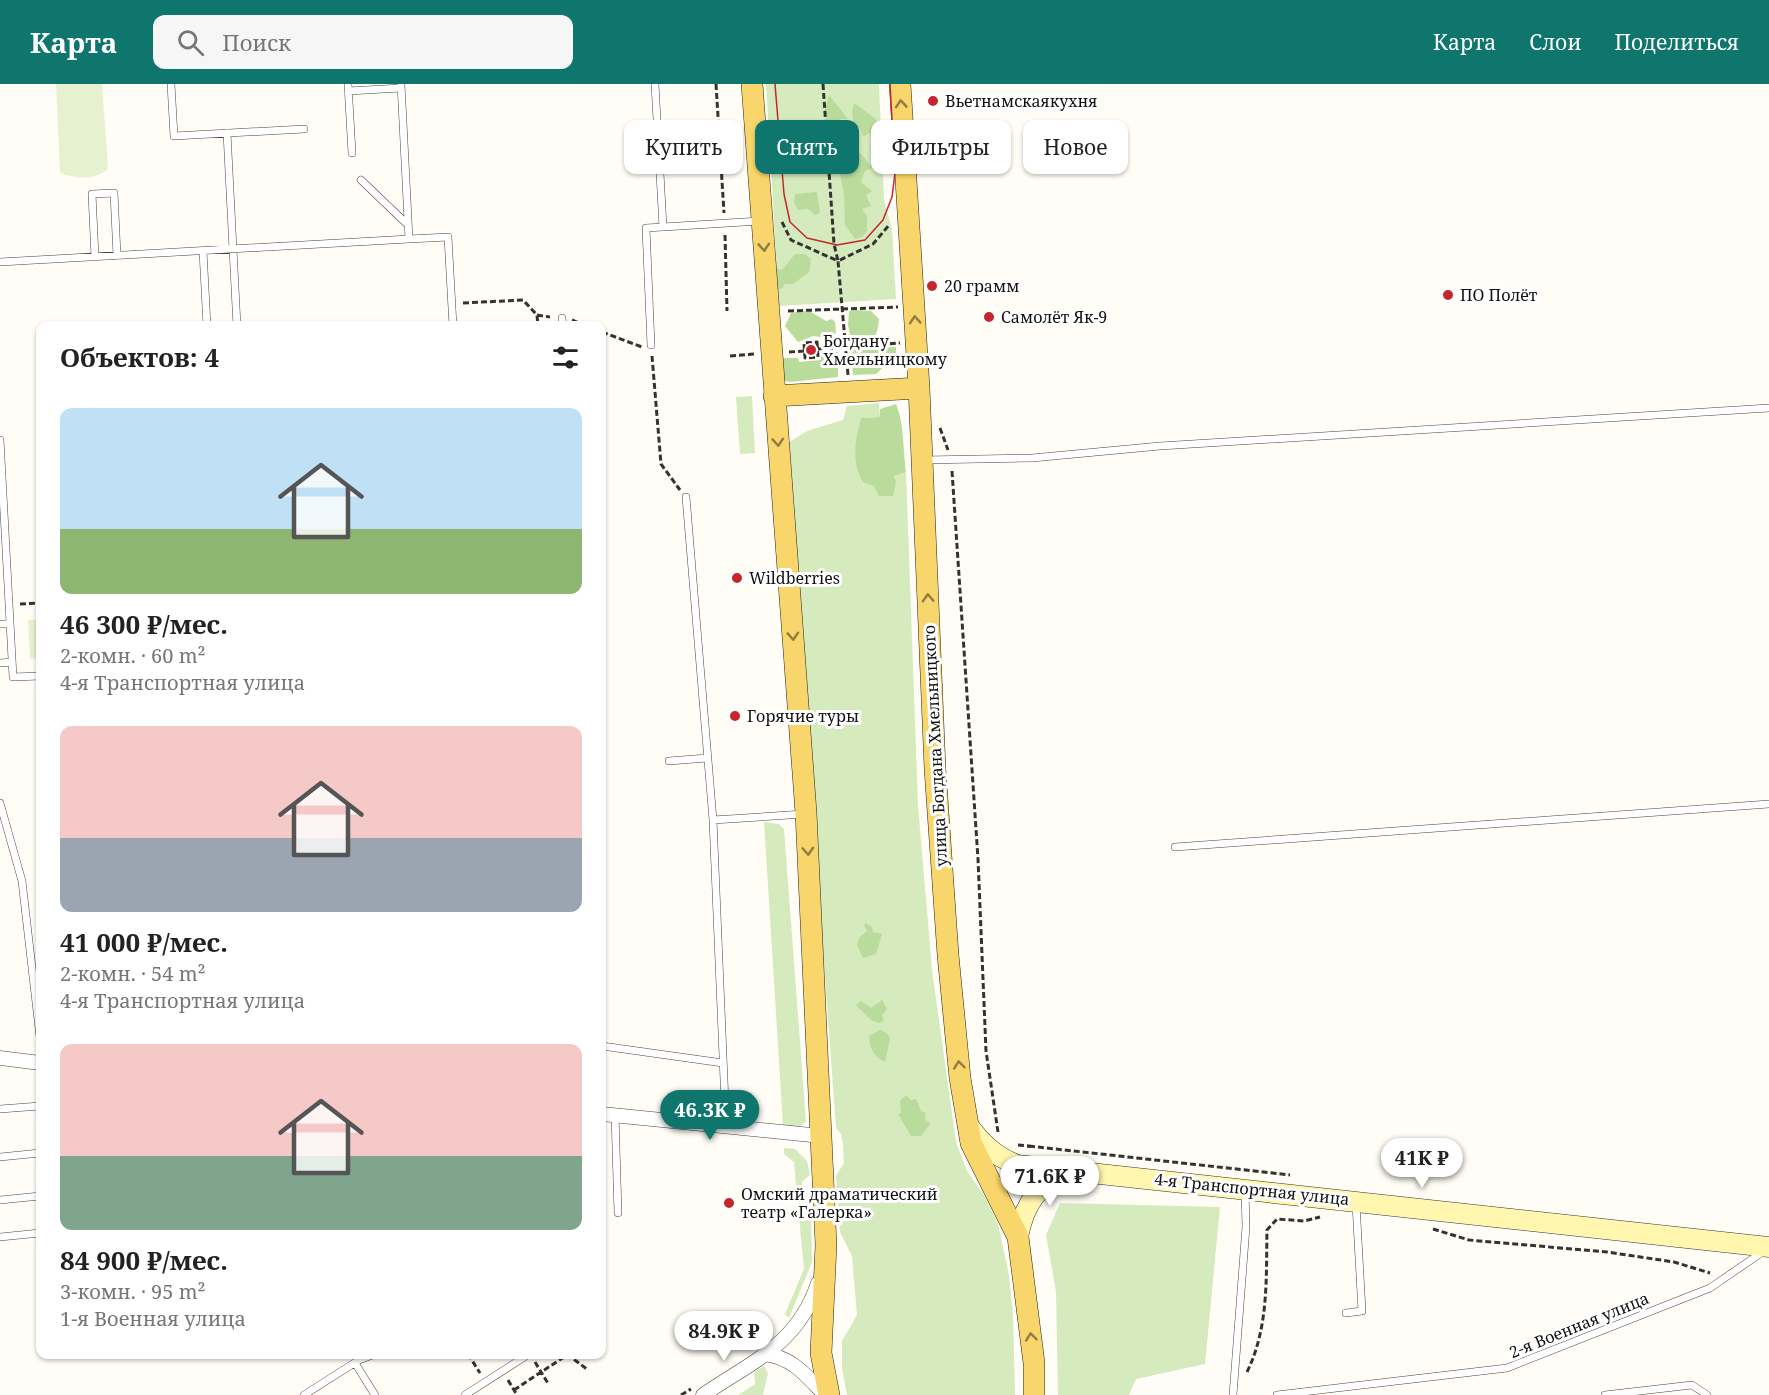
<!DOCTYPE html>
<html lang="ru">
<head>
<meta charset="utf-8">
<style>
  body { margin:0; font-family:"Noto Serif",serif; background:#f6f6f6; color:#222; height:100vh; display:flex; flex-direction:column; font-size:22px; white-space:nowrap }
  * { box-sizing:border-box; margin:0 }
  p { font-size:20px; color:#767676 }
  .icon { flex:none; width:33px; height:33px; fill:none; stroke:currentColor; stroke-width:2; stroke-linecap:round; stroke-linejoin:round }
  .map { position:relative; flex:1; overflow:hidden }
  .panel { position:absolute; left:36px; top:237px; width:570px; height:1038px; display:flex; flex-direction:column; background:#fff; border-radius:12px; box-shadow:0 2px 4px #0004 }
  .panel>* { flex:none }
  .top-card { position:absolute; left:624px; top:36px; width:570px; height:54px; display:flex; gap:12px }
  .price { position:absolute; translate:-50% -51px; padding:0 14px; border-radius:21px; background:#fff; color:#222; font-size:20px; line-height:39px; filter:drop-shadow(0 2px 3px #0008) }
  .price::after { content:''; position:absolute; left:50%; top:36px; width:18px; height:14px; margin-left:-9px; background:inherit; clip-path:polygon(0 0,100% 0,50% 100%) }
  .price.on { background:#0f766e; color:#fff }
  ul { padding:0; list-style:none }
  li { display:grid; align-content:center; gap:12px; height:318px; padding:0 24px }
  li span { display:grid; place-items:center; height:186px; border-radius:12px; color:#555 }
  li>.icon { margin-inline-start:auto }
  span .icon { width:108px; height:108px; fill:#fffc; stroke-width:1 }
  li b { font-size:26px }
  h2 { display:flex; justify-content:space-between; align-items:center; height:72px; padding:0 24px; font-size:26px }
  .chip { padding:0 21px; border-radius:12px; background:#fff; box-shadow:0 2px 4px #0004; font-size:21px; line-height:54px }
  .chip.on { background:#0f766e; color:#fff }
  header { display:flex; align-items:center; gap:36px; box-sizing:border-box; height:84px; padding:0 30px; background:#0f766e; color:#fff }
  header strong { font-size:28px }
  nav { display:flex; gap:33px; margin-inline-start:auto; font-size:21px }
  .search { width:420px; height:54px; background:#f6f6f6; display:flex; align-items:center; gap:15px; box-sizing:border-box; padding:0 21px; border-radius:12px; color:#767676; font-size:22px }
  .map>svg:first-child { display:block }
  .green { fill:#d5ebbd }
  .forest { fill:#b9dc9c }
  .pitch { fill:#e6f2cf }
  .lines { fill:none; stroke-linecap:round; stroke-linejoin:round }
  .lane-casing { stroke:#444; stroke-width:8 }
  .street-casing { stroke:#444; stroke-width:15 }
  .secondary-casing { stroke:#333; stroke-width:21 }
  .primary-casing { stroke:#222; stroke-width:22 }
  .path { stroke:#333; stroke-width:3; stroke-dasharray:6 3; stroke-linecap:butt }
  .lane { stroke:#fff; stroke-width:7 }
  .street { stroke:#fff; stroke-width:14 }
  .secondary { stroke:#fff6b0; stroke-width:20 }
  .primary { stroke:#f9d66b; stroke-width:21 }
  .tram { stroke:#c4262e; stroke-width:1.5 }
  .oneway { stroke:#917d42 }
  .poi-dot { fill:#c4262e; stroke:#fff; stroke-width:2 }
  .labels { text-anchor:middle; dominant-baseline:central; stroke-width:6; stroke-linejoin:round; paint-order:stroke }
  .poi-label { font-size:16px; fill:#111; stroke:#fff; text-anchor:start }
  .street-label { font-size:16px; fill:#111; stroke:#fff }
</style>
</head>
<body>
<header>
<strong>Карта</strong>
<div class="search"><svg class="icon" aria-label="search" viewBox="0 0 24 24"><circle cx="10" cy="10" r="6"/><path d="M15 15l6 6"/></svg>Поиск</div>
<nav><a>Карта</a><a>Слои</a><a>Поделиться</a></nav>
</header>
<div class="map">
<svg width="1769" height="1311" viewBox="0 0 1769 1311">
  <rect width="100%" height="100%" fill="#fffdf5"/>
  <!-- green -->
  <path class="green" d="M766 0H879L884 116 892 145 896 215 779 222Z
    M752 312 755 369 740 370 736 313Z
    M879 319 880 333 861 334 855 371 893 392 906 388 918 721 932 886 956 1058 967 1087 984 1111 998 1140 1009 1191 1013 1231 1015 1311H847L842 1285V1257L857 1231 852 1172 840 1148 836 1092 844 1079 843 1060 841 1050 836 1044 786 360 807 347 843 336 847 322Z
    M764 738 779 740 784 745 806 1038 796 1045 783 1042Z
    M784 1064 795 1065 807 1077 810 1091 802 1098 803 1113 797 1114 794 1078 784 1070Z
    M1060 1119 1220 1123 1205 1280 1136 1295 1129 1311H1058L1056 1208 1046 1151Z
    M804 1122 805 1129 811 1133 812 1178 789 1234 785 1230 804 1185 798 1123Z
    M764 1282 768 1289 763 1311H738L755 1300 754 1288Z"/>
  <!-- forest -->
  <path class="forest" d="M829 11 848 35H840L845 45 843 53 864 73 872 84 865 87 861 98 872 107 866 111 871 122 862 125 867 132V147L862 153 855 155 845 141 844 111 834 55 825 46 828 37 824 28Z
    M854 19 876 35 878 48 876 51 868 49 864 53 860 44 854 41 852 29Z
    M790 37 796 41 811 42 818 64 810 76 796 67 785 40Z
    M817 108 820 129 815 131 808 125 798 126 794 118 795 110Z
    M795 170H805L811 175 809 188 793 200H784L783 204 776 206V185L782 186Z
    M858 226 871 227 879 235C878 255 871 260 851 256L848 241 849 227Z
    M802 227 811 228 826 237 832 235 835 238 836 249 827 254 813 252 798 258 785 242 791 229Z
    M896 263V271L876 290 853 291 851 266Z
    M838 268V293L790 298 780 296 779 274H798L799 278 821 276V269Z
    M896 320C904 338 903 367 906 388L894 392 896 398 893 412H879L874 402 863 398C851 378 855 356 861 334L880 333V325Z
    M866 839 872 843 873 848 882 850 876 870 863 874 857 861 859 854 867 847 864 841Z
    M882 916 887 925 882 931 884 937 879 939 871 936 856 921 861 917 871 924Z
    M880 946 887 949 890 955 885 978C873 972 870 965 869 952Z
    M906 1011 911 1016 916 1015 921 1027 926 1029 925 1036 931 1039 921 1052H911L898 1030 901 1029 900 1017Z"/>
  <!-- pitch -->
  <path class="pitch" d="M56 0H102L108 85C96 96 74 96 60 88Z
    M40 535V574L30 575 28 536Z"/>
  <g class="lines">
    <!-- lane casing -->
    <g class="lane-casing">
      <path id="lane" d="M171 0 174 52 304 45
        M348 0 352 69
        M401 0 409 155 448 153 453 242
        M655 0 663 143 760 137
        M348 7 401 4
        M227 49 237 242
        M361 96 408 141
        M203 167 207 242
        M95 173 92 110 114 109 117 171
        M0 178 409 155
        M562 234 563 242
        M651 261 646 144 663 143
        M0 356 13 593 40 592
        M925 376 1032 374 1160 362 1769 324
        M686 413 713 736 726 1043
        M0 540H10
        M0 579 12 578
        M669 677 707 674
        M0 719 22 797 40 953
        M713 736 804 730
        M1175 763 1769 720
        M602 962 723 979
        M40 964V998
        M0 1025 40 1022
        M615 1031 618 1129
        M0 1073 40 1069
        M0 1116 40 1112
        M0 1153 40 1149
        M1346 1229 1362 1227 1356 1120
        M355 1279 375 1311
        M304 1311 359 1276 375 1270
        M465 1311 529 1270
        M1233 1311 1246 1143 1245 1107
        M1277 1311 1507 1284 1710 1204 1764 1167
        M1605 1311 1692 1301 1707 1311"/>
    </g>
    <!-- street casing -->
    <g class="street-casing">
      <path id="street" d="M0 974 40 979
        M602 1030 821 1052
        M764 1270C792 1273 806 1291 825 1311
        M703 1311C753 1277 798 1260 818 1199"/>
    </g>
    <!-- secondary casing -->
    <g class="secondary-casing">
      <path id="secondary" d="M968 1041C982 1060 995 1072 1017 1081L1769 1163
        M1018 1153C1025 1117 1038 1102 1070 1085"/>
    </g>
    <!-- primary casing -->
    <g class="primary-casing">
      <path id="primary" d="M752 0 806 729 826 1161 821 1269 829 1311
        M900 0 919 304 935 685 948 871 960 994 971 1059 1018 1153 1034 1279V1311
        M774 312 919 304"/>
    </g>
    <!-- path -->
    <path class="path" d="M716 0 724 129
      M823 0 834 160 838 177 873 160 890 140
      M782 138 791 156 838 177 848 291
      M725 151 727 227
      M463 219 523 216 537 231 538 242
      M788 227 898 223
      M537 231 550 233
      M572 236 586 242
      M602 248 642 263
      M817 258 818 273 805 274 804 259Z
      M818 265 900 259
      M789 268 805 267
      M652 272 661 380 680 406
      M730 272 755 270
      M940 344 948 366
      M952 387 978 775 986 967 998 1048
      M20 520 40 519
      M1018 1061 1029 1062V1064
      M1029 1062 1290 1091
      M1433 1145 1469 1156 1607 1168 1674 1178 1710 1189
      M468 1270 480 1289
      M567 1270 588 1286
      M535 1278 549 1301
      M1247 1288C1269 1243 1266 1194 1267 1146L1277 1135 1304 1137 1320 1133
      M508 1296 517 1311
      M514 1306 567 1271
      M681 1311 691 1305"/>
    <!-- lane -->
    <use href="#lane" class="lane"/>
    <!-- street -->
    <use href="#street" class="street"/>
    <!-- secondary -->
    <use href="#secondary" class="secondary"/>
    <!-- primary -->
    <use href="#primary" class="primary"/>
    <!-- tram -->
    <path class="tram" d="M775 0 784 110 790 138 807 154 837 161 865 156 883 136 892 113 895 89 890 0"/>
  </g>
  <!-- one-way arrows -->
  <defs><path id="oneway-chevron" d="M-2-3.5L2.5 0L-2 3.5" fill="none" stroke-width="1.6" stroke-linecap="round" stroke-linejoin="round" transform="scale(1.5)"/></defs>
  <g class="oneway">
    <use href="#oneway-chevron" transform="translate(901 20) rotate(-94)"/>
    <use href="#oneway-chevron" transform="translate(764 163) rotate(86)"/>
    <use href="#oneway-chevron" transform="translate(915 236) rotate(-94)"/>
    <use href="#oneway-chevron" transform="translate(778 358) rotate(86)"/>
    <use href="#oneway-chevron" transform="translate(928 514) rotate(-92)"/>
    <use href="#oneway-chevron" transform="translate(793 552) rotate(86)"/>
    <use href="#oneway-chevron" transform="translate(808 767) rotate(87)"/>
    <use href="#oneway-chevron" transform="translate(959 981) rotate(-96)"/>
    <use href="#oneway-chevron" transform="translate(1031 1253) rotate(-96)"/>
  </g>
  <!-- markers -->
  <g class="poi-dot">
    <circle cx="933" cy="17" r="6"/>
    <circle cx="932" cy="202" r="6"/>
    <circle cx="1448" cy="211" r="6"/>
    <circle cx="989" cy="233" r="6"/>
    <circle cx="811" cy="266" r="6"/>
    <circle cx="737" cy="494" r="6"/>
    <circle cx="735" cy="632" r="6"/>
    <circle cx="729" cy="1119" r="6"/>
  </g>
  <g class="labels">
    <!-- poi labels -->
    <g class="poi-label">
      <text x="945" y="17">Вьетнамскаякухня</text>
      <text x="944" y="202">20 грамм</text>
      <text x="1460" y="211">ПО Полёт</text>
      <text x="1001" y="233">Самолёт Як-9</text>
      <text x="823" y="257">Богдану<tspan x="823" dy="18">Хмельницкому</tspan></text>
      <text x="749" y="494">Wildberries</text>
      <text x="747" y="632">Горячие туры</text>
      <text x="741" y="1110">Омский драматический<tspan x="741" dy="18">театр «Галерка»</tspan></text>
    </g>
    <!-- street labels -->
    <g class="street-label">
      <text transform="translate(935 662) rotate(-93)">улица Богдана Хмельницкого</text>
      <text transform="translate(1252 1105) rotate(6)">4-я Транспортная улица</text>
      <text transform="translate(1579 1241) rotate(-22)">2-я Военная улица</text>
    </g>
  </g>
</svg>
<b class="price on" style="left:710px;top:1057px">46.3K ₽</b>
<b class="price" style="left:1422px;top:1105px">41K ₽</b>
<b class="price" style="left:1050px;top:1123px">71.6K ₽</b>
<b class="price" style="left:724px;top:1278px">84.9K ₽</b>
<div class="top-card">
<a class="chip">Купить</a>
<a class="chip on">Снять</a>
<a class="chip">Фильтры</a>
<a class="chip">Новое</a>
</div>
<section class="panel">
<h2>Объектов: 4<svg class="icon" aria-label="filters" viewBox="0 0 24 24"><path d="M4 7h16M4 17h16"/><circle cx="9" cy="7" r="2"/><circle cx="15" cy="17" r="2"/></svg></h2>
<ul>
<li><span style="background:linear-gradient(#bfe0f5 65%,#8fb573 0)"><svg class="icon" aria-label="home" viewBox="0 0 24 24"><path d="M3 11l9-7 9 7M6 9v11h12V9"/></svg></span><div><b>46 300 ₽/мес.</b><p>2-комн. · 60 m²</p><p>4-я Транспортная улица</p></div></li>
<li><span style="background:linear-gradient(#f6c9c9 60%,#9aa5b1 0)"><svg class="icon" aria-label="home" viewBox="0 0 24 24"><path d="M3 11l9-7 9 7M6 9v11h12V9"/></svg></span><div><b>41 000 ₽/мес.</b><p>2-комн. · 54 m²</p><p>4-я Транспортная улица</p></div></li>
<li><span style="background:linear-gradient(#f6c9c9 60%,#7fa58c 0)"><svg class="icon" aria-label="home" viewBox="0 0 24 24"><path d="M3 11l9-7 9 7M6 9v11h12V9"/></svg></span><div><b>84 900 ₽/мес.</b><p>3-комн. · 95 m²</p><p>1-я Военная улица</p></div></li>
</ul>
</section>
</div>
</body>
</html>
